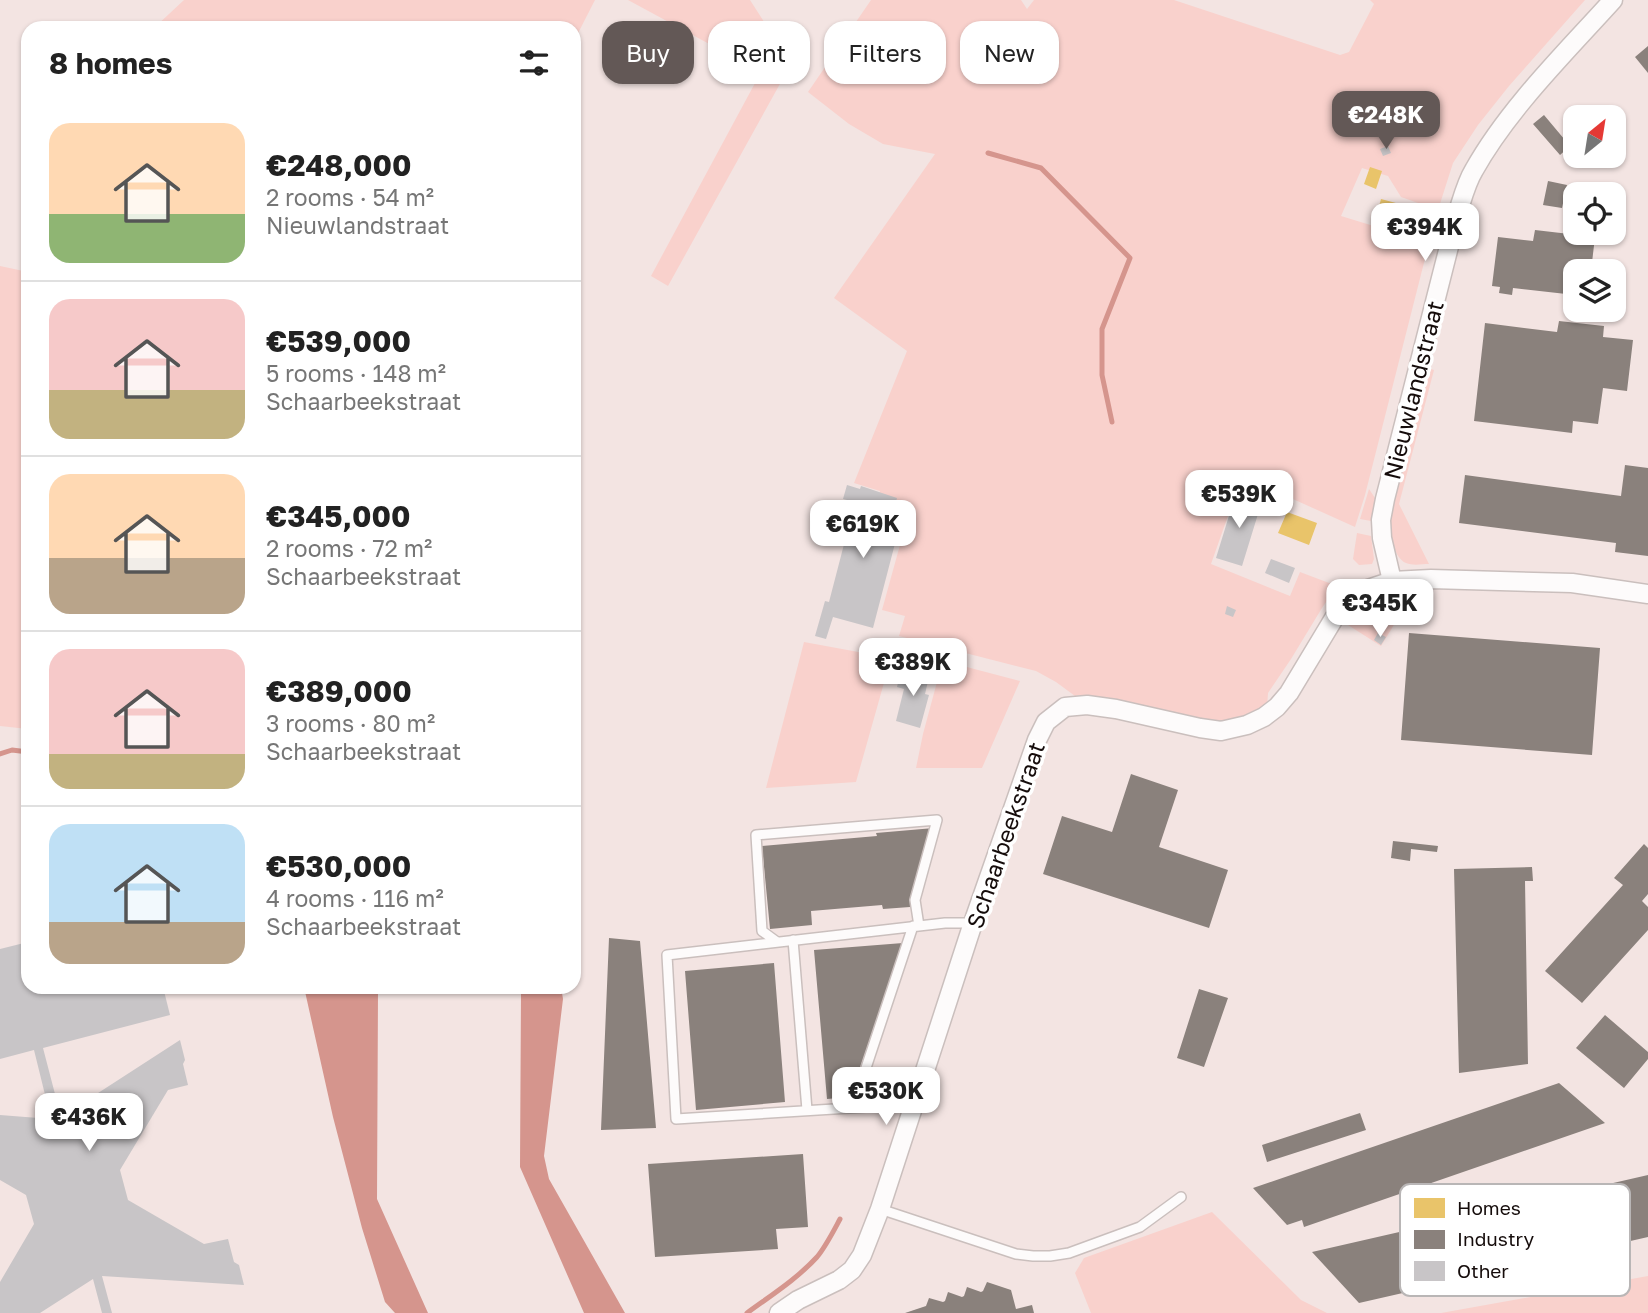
<!DOCTYPE html>
<html lang="en">
<head>
<meta charset="utf-8">
<style>
  body { margin:0; font-family:"Golos Text",sans-serif; background:#f2f2f2; color:#222; height:100vh; display:flex; flex-direction:column; font-size:26px; white-space:nowrap }
  * { box-sizing:border-box; margin:0 }
  p { font-size:23px; color:#767676 }
  .icon { flex:none; width:38px; height:38px; fill:none; stroke:currentColor; stroke-width:2; stroke-linecap:round; stroke-linejoin:round }
  .map { position:relative; flex:1; overflow:hidden }
  .panel { position:absolute; left:21px; top:21px; width:560px; height:973px; display:flex; flex-direction:column; background:#fff; border-radius:21px; box-shadow:0 2px 5px #0004 }
  .panel>* { flex:none }
  .hud { position:absolute; left:602px; top:21px; width:665px; height:63px; display:flex; gap:14px }
  .needle { width:46px; rotate:30deg }
  .controls { position:absolute; left:1563px; top:105px; display:grid; gap:14px }
  .controls a { display:grid; place-items:center; width:63px; height:63px; border-radius:14px; background:#fff; box-shadow:0 2px 5px #0004; font-size:35px }
  .price { position:absolute; translate:-50% -60px; padding:0 16px; border-radius:14px; background:#fff; color:#222; font-size:23px; line-height:46px; filter:drop-shadow(0 2px 4px #0008) }
  .price::after { content:''; position:absolute; left:50%; top:42px; width:21px; height:16px; margin-left:-10px; background:inherit; clip-path:polygon(0 0,100% 0,50% 100%) }
  .price.current { background:#635856; color:#fff }
  ul { padding:0; list-style:none }
  li { display:flex; align-items:center; gap:21px; height:175px; padding:0 28px }
  li+li { border-top:2px solid #e0e0e0 }
  li span { display:grid; place-items:center; flex:none; width:196px; height:140px; border-radius:21px; color:#555 }
  li>.icon { margin-inline-start:auto }
  span .icon { width:84px; height:84px; fill:#fffc; stroke-width:1 }
  li b { font-size:30px }
  h2 { display:flex; justify-content:space-between; align-items:center; height:84px; padding:0 28px; font-size:30px }
  .pill { padding:0 24px; border-radius:21px; background:#fff; box-shadow:0 2px 5px #0004; font-size:24px; line-height:63px }
  .pill.current { background:#635856; color:#fff }
  .map>svg:first-child { display:block }
  .green { fill:#f9d1cc }
  .water { fill:#d5958d }
  .homes { fill:#e9c46a }
  .industry { fill:#8a817c }
  .lines { fill:none; stroke-linecap:round; stroke-linejoin:round }
  .stream { stroke:#d5958d; stroke-width:5 }
  .building { fill:#c8c5c7 }
  .lane-casing { stroke:#cabfbd; stroke-width:12 }
  .street-casing { stroke:#cabfbd; stroke-width:21 }
  .lane { stroke:#fdfbfb; stroke-width:9 }
  .street { stroke:#fdfbfb; stroke-width:18 }
  .labels { text-anchor:middle; dominant-baseline:central; stroke-width:7; stroke-linejoin:round; paint-order:stroke }
  .street-label { font-size:23px; fill:#150c0b; stroke:#fff }
  .key { fill:#fff; stroke:#b9b6b6; stroke-width:2 }
  .key-label { font-size:19px; fill:#150c0b }
</style>
</head>
<body>
<div class="map">
<svg width="1648" height="1313" viewBox="0 0 1648 1313">
  <rect width="100%" height="100%" fill="#f3e4e2"/>
  <!-- green -->
  <path class="green" d="M184 0H595L574 41V28H154Z
    M628 0H750L791 64 668 286 651 276 761 72Z
    M871 0H1021L1027 9 1034 0H1174L1340 55 1349 52 1374 4 1370 0H1585L1509 86 1478 125 1453 163 1438 210 1401 197 1388 176 1362 168 1341 216 1429 243 1365 495 1355 527 1242 476 1211 564 1290 596 1300 572 1337 586 1322 608 1291 659 1268 693 1267 707 1243 717 1217 723 1111 698 1080 695 1075 696 1056 682 1036 671 899 636 905 616 882 610 908 516 907 508 878 501 880 491 854 483 907 351 834 298 935 154 883 144 849 124 808 92Z
    M0 266 28 272V729L0 726Z
    M1427 368 1434 370 1399 504 1429 564C1422 564 1413 566 1406 563 1389 555 1390 520 1392 505Z
    M1369 489 1375 498 1371 521 1360 519Z
    M1357 533 1371 536 1374 559 1372 564 1359 565 1353 559Z
    M1400 597H1411L1381 646 1348 625C1363 611 1380 602 1400 597Z
    M804 642 891 658 856 782 766 788Z
    M944 661 1020 681 982 768H916L923 734 937 682 941 684Z
    M1212 1212 1301 1300 1327 1313H1091L1075 1273 1084 1258Z
    M1648 1276V1313H1441Z"/>
  <!-- water -->
  <path class="water" d="M304 987H561L563 999 544 1156 549 1179 625 1313H584L520 1167 521 994 378 993 377 1199 428 1313H395L385 1302 362 1228 333 1117Z"/>
  <!-- homes -->
  <path class="homes" d="M1370 167 1382 171 1376 189 1364 184Z
    M1381 199 1407 206 1402 225 1376 218Z
    M1287 512 1317 523 1309 545 1278 533Z"/>
  <!-- industry -->
  <path class="industry" d="M1648 46V73L1635 57Z
    M1544 115 1570 146 1560 155 1533 124Z
    M1548 181 1567 185 1562 208 1543 205Z
    M1535 230 1595 237 1591 271H1575V295L1513 288 1512 295 1499 293 1500 287 1492 286 1498 237 1533 241Z
    M1559 321 1604 326 1603 337 1633 340 1627 391 1603 388 1598 424 1573 421 1572 433 1474 421 1485 323 1557 332Z
    M1625 465 1648 468V556L1615 552 1616 543 1459 523 1465 475 1621 496Z
    M1409 633 1600 648 1592 755 1401 740Z
    M1131 774 1178 790 1159 847 1228 870 1209 928 1043 874 1062 816 1112 832Z
    M934 828 910 907 883 909 882 905 811 911 812 925 770 929 762 846 877 836 876 833Z
    M1393 841 1438 846 1437 852 1411 849 1410 861 1391 858Z
    M1644 844 1648 848V894L1642 901 1648 907V930L1582 1003 1545 971 1623 885 1614 878Z
    M1532 867 1533 881H1525L1528 1064 1459 1073 1454 869Z
    M609 938 640 941 656 1128 601 1130Z
    M903 943 850 1097 827 1099 814 950Z
    M774 963 785 1102 696 1110 685 971Z
    M1199 989 1228 998 1204 1067 1177 1058Z
    M1605 1015 1648 1052V1059L1624 1088 1576 1048Z
    M1559 1083 1605 1123 1304 1227 1302 1220 1287 1225 1253 1188Z
    M1360 1113 1366 1130 1267 1162 1262 1145Z
    M803 1154 808 1227 776 1229 778 1249 655 1257 648 1164Z
    M1648 1175V1237L1359 1303 1312 1252Z
    M987 1282 1011 1290 1016 1309 1032 1305 1034 1313H905L926 1306 929 1298 943 1302 945 1301 948 1292 962 1297 964 1296 967 1287 981 1292 983 1291Z"/>
  <g class="lines">
    <!-- stream -->
    <path class="stream" d="M988 153 1041 168 1130 258 1102 329V375L1112 422
      M0 754 12 750 28 752
      M747 1313C770 1296 797 1279 817 1257 826 1246 833 1232 840 1219"/>
  </g>
  <!-- building -->
  <path class="building" d="M1388 146 1391 153 1383 156 1380 149Z
    M847 485 860 489 861 486 897 498 895 506 904 509 873 628 833 617 826 639 815 636 825 601 829 602 855 502 843 499Z
    M1236 493 1262 501 1242 566 1216 558Z
    M1271 559 1295 568 1289 583 1265 573Z
    M1227 606 1236 610 1233 617 1225 614Z
    M1378 633 1386 637 1381 645 1374 640Z
    M901 670 929 677 925 694 929 695 920 728 896 721 904 689 897 687Z
    M28 942V987H163L170 1015 43 1048 61 1117 180 1040 185 1060 183 1064 188 1085 168 1090 120 1170 128 1200 204 1244 228 1239 234 1262 239 1265 244 1285 102 1276 112 1313H102L93 1279 40 1313H0V1282L34 1224 26 1195 0 1180V1115L51 1119 34 1050 0 1059V949Z"/>
  <g class="lines">
    <!-- lane casing -->
    <g class="lane-casing">
      <path id="lane" d="M793 940 807 1110
        M777 942 762 931 756 835 937 820 915 900 919 926
        M914 1104 676 1119 667 955 945 923H973
        M853 1107 913 926
        M880 1209 1016 1254 1033 1256H1050L1069 1253 1140 1227 1181 1197"/>
    </g>
    <!-- street casing -->
    <g class="street-casing">
      <path id="street" d="M1392 581 1382 538 1381 520 1385 499 1457 215C1462 200 1466 183 1474 170 1508 109 1566 52 1613 0
        M779 1313 798 1300 839 1280 852 1270 862 1255 880 1209 973 923 1037 740 1046 722 1065 707 1087 705 1116 709 1200 728 1221 731 1247 725 1264 717 1277 707 1289 693 1336 615 1365 590 1392 581 1431 579 1572 583 1648 594"/>
    </g>
    <!-- lane -->
    <use href="#lane" class="lane"/>
    <!-- street -->
    <use href="#street" class="street"/>
  </g>
  <g class="labels">
    <!-- street labels -->
    <g class="street-label">
      <text transform="translate(1413 390) rotate(-76)">Nieuwlandstraat</text>
      <text transform="translate(1005 835) rotate(-71)">Schaarbeekstraat</text>
    </g>
  </g>
  <!-- legend -->
  <rect x="1400" y="1184" width="230" height="112" rx="10" class="key"/>
  <rect x="1414" y="1198" width="31" height="20" fill="#e9c46a"/>
  <rect x="1414" y="1230" width="31" height="19" fill="#8a817c"/>
  <rect x="1414" y="1261" width="31" height="20" fill="#c8c5c7"/>
  <g class="key-label">
    <text x="1457" y="1215">Homes</text>
    <text x="1457" y="1246">Industry</text>
    <text x="1457" y="1278">Other</text>
  </g>
</svg>
<div class="controls">
<a><svg class="needle" viewBox="-14 -14 28 28"><path d="M0-13l5 13h-10z" fill="#e53935"/><path d="M0 13l5-13h-10z" fill="#767676"/></svg></a>
<a><svg class="icon" aria-label="locate" viewBox="0 0 24 24"><circle cx="12" cy="12" r="6"/><path d="M12 2v4M12 18v4M2 12h4M18 12h4"/></svg></a>
<a><svg class="icon" aria-label="layers" viewBox="0 0 24 24"><path d="M12 4l9 5-9 5-9-5zM3 14l9 5 9-5"/></svg></a>
</div>
<b class="price current" style="left:1386px;top:151px">€248K</b>
<b class="price" style="left:1425px;top:263px">€394K</b>
<b class="price" style="left:1239px;top:530px">€539K</b>
<b class="price" style="left:863px;top:560px">€619K</b>
<b class="price" style="left:1380px;top:639px">€345K</b>
<b class="price" style="left:913px;top:698px">€389K</b>
<b class="price" style="left:886px;top:1127px">€530K</b>
<b class="price" style="left:89px;top:1153px">€436K</b>
<div class="hud">
<a class="pill current">Buy</a>
<a class="pill">Rent</a>
<a class="pill">Filters</a>
<a class="pill">New</a>
</div>
<section class="panel">
<h2>8 homes<svg class="icon" aria-label="filters" viewBox="0 0 24 24"><path d="M4 7h16M4 17h16"/><circle cx="9" cy="7" r="2"/><circle cx="15" cy="17" r="2"/></svg></h2>
<ul>
<li><span style="background:linear-gradient(#ffd9b3 65%,#8fb573 0)"><svg class="icon" aria-label="home" viewBox="0 0 24 24"><path d="M3 11l9-7 9 7M6 9v11h12V9"/></svg></span><div><b>€248,000</b><p>2 rooms · 54 m²</p><p>Nieuwlandstraat</p></div></li>
<li><span style="background:linear-gradient(#f6c9c9 65%,#c2b280 0)"><svg class="icon" aria-label="home" viewBox="0 0 24 24"><path d="M3 11l9-7 9 7M6 9v11h12V9"/></svg></span><div><b>€539,000</b><p>5 rooms · 148 m²</p><p>Schaarbeekstraat</p></div></li>
<li><span style="background:linear-gradient(#ffd9b3 60%,#b9a48a 0)"><svg class="icon" aria-label="home" viewBox="0 0 24 24"><path d="M3 11l9-7 9 7M6 9v11h12V9"/></svg></span><div><b>€345,000</b><p>2 rooms · 72 m²</p><p>Schaarbeekstraat</p></div></li>
<li><span style="background:linear-gradient(#f6c9c9 75%,#c2b280 0)"><svg class="icon" aria-label="home" viewBox="0 0 24 24"><path d="M3 11l9-7 9 7M6 9v11h12V9"/></svg></span><div><b>€389,000</b><p>3 rooms · 80 m²</p><p>Schaarbeekstraat</p></div></li>
<li><span style="background:linear-gradient(#bfe0f5 70%,#b9a48a 0)"><svg class="icon" aria-label="home" viewBox="0 0 24 24"><path d="M3 11l9-7 9 7M6 9v11h12V9"/></svg></span><div><b>€530,000</b><p>4 rooms · 116 m²</p><p>Schaarbeekstraat</p></div></li>
</ul>
</section>
</div>
</body>
</html>
